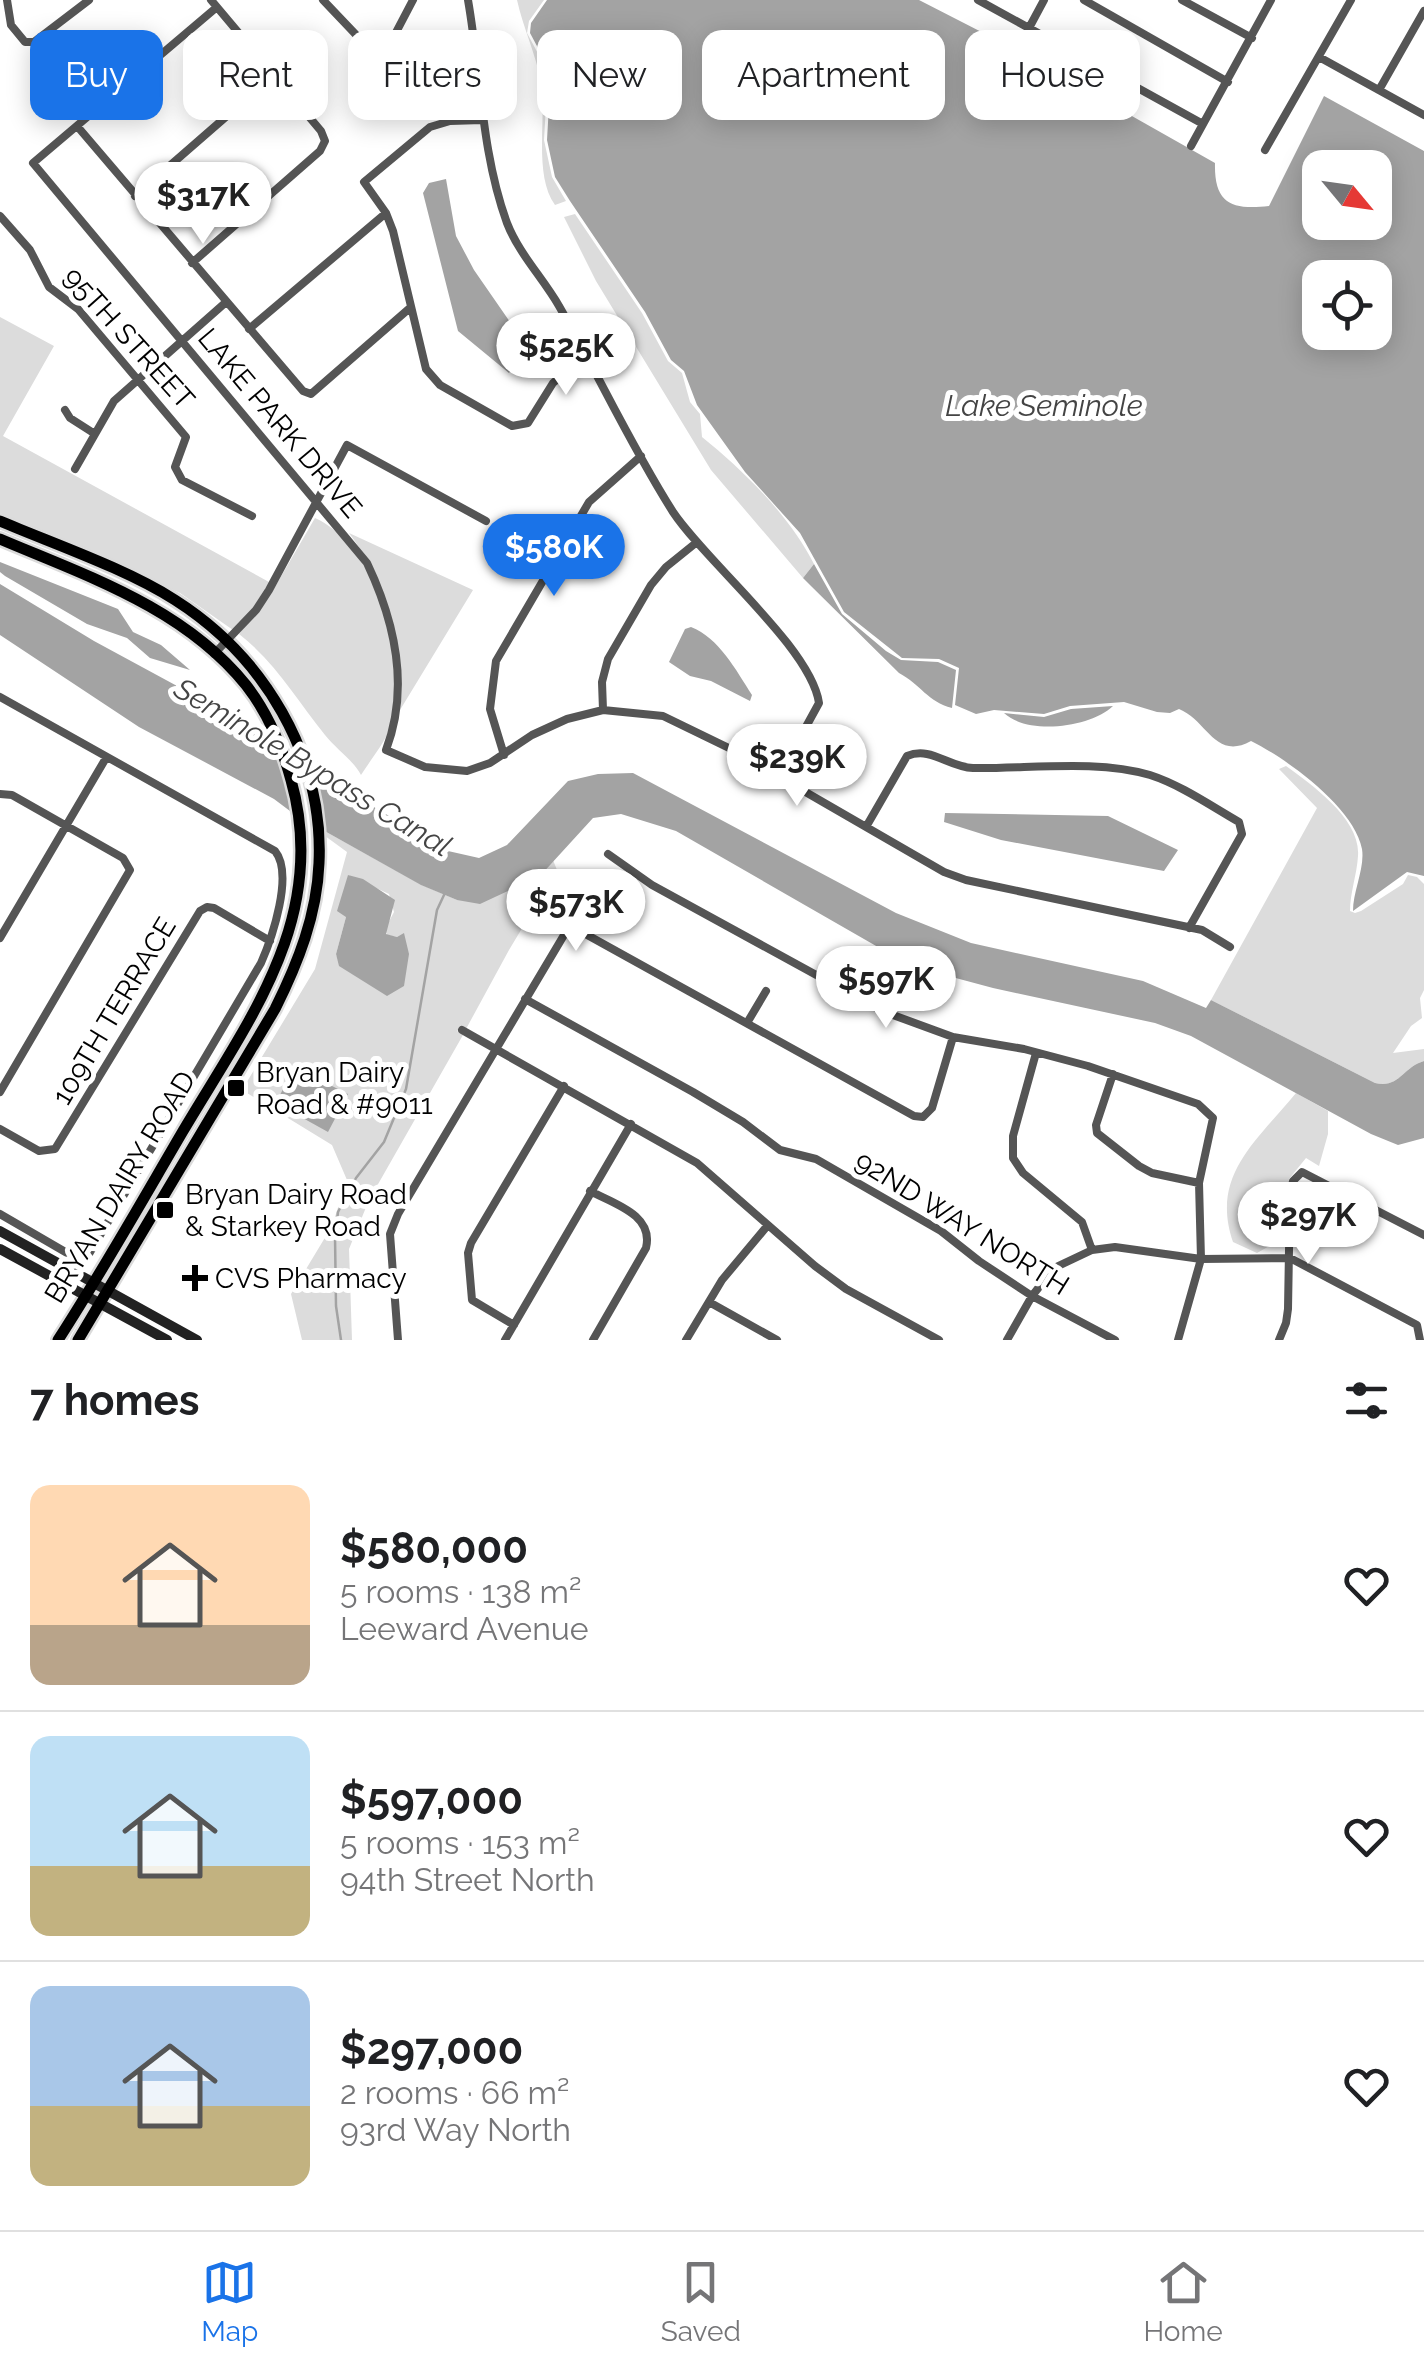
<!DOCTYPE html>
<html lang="en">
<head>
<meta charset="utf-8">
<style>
  body { margin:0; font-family:Raleway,sans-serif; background:#f2f2f2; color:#202124; height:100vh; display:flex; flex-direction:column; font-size:38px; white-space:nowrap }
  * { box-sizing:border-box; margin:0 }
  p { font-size:32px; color:#757577 }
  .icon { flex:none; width:55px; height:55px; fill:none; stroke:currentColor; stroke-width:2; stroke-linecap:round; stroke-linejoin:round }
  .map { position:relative; height:1340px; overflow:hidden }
  .sheet { display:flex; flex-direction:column; background:#fff; flex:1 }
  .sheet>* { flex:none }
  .banner { position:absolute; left:30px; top:30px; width:1365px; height:90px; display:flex; gap:20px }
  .needle { width:65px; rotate:119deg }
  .controls { position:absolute; left:1302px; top:150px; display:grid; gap:20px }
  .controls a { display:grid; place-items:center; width:90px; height:90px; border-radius:20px; background:#fff; box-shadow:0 5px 25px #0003; font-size:50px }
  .price { position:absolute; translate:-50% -85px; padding:0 22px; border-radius:35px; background:#fff; color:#222; font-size:32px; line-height:65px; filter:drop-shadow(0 2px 5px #0008) }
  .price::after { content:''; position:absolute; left:50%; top:60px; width:30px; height:22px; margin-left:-15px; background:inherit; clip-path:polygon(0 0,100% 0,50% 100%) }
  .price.on { background:#1a73e8; color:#fff }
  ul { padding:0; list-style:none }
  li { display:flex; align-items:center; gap:30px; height:250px; padding:0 30px }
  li+li { border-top:2px solid #e0e0e0 }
  li span { display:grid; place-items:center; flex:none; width:280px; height:200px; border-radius:20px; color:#555 }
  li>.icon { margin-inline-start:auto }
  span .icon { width:120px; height:120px; fill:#fffc; stroke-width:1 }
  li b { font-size:42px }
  h2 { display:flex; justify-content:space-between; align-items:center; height:120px; padding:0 30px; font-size:42px }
  .pill { padding:0 35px; border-radius:20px; background:#fff; box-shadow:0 5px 25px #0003; font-size:35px; line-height:90px }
  .pill.on { background:#1a73e8; color:#fff }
  .tabs { display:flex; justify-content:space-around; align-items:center; height:140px; border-top:2px solid #e0e0e0; background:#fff; font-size:28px; color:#757577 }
  .tabs a { display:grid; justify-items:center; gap:5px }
  .tabs .on { color:#1a73e8 }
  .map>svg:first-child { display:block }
  .green { fill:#dcdcdc; fill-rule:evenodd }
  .water { fill:#a3a3a3; fill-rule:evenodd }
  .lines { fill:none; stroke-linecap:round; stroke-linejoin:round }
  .stream { stroke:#a3a3a3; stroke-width:2.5 }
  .primary-casing { stroke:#dbdbdb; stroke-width:16 }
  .street { stroke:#555; stroke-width:8 }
  .secondary { stroke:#222; stroke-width:10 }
  .primary { stroke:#000; stroke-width:11 }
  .poi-dot { fill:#000; stroke:#fff; stroke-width:4 }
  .labels { text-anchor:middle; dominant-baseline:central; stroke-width:10; stroke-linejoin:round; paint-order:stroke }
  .street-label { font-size:28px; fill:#000; stroke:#fff }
  .poi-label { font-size:28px; fill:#000; stroke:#fff; text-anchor:start }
  .water-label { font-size:30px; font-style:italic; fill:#444; stroke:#fff }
</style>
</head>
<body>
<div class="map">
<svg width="1424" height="1340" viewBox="0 0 1424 1340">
  <rect width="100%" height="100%" fill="#fff"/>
  <!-- green -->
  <path class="green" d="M517 0H544L529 21 527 33 542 61 546 105 544 140 552 177 566 201 555 205C533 174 547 118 541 82 536 55 523 27 517 0Z
    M575 214 642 313 668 361 682 373 690 402 700 414 702 437C744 471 789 515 814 564L803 578 711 470 596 281 564 217Z
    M0 317 54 346 3 436 269 582 253 608 233 630 180 593 0 513Z
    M315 518C377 546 407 658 392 722 388 739 371 759 361 775 353 760 336 749 325 735 297 700 275 662 239 634L272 592Z
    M349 533 473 590 400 710C404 644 389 587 349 533Z
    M1286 766C1312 785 1361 819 1358 856 1357 874 1350 893 1350 911L1355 913 1361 911 1403 884 1408 875 1417 877 1424 884V990L1420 998 1422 1018 1411 1026 1393 1053 1424 1049V1061C1403 1067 1399 1089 1375 1083L1211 1000 1317 808 1279 769Z
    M321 829 422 885 457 900 540 876 553 860 557 870 509 950 466 1029 460 1026 457 1031 463 1035 369 1200 349 1249 352 1340H302L291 1294 332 1226 347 1180 332 1145 242 1090 315 969 347 852 321 833ZM348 875 389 894 394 912 385 929 387 935 397 937 404 934 340 966 336 954 346 917Z
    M1296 1093 1328 1111V1134L1319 1166 1306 1158 1289 1179 1280 1240 1257 1253 1233 1242C1210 1175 1257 1141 1296 1093Z"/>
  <!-- water -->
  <path class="water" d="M547 0H919L999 41 1215 163C1214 204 1232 210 1269 206L1324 96 1424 151V876L1407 872 1353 911C1353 891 1365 868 1362 849 1354 807 1287 759 1251 741 1215 761 1207 720 1179 709L1170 713 1157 712 1124 702 1070 706 1044 714 994 710 976 714 955 705 959 668 939 659 902 658 844 612 800 533 745 472 697 405 684 371 671 360 645 312 570 201 555 177 547 140 549 105 545 61 530 33 531 23ZM1320 168H1375V222H1320ZM1320 278H1375V332H1320Z
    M446 179 456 236 474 270 528 348 509 373 458 331 423 193 429 183Z
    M0 562 118 609 133 632 161 645 190 670 150 658 127 638 87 624 5 576 0 572Z
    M814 564 842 614 886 651 901 660 938 662 956 670 952 708C928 702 920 684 899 673L811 586 803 578Z
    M0 584 94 641 273 738 294 814 274 799 139 727 0 635Z
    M691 627C719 638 736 670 752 695L750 701 711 681 690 676 669 662 685 629Z
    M1113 706C1091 727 1029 736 1004 713L1044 717 1071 709Z
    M305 755 329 768 336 792 349 800 352 794 448 851 479 858 507 845 568 781 598 774 633 773 896 913 971 943 1143 981 1206 1008 1211 1000 1375 1083C1399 1089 1403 1067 1424 1061V1138L1398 1145 1371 1134 1191 1036 1155 1023 993 988 911 966 676 831 621 814 593 818 540 876 480 904 457 900 421 885 321 829Z
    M945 813 1108 816 1178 850 1164 871 1001 840 944 822Z
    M348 875 363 879 395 900 386 934 397 937 404 933 409 954 404 986 387 996 339 966 336 954 346 917 337 911Z
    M300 1070 348 1094 328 1132 283 1107 278 1099 287 1081Z"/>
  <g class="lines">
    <!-- stream -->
    <path class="stream" d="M341 1340 336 1306 335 1236 338 1212 356 1178 384 1142 406 1089 437 910 444 895"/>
    <!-- primary casing -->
    <g class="primary-casing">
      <path id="primary" d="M0 521C54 544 127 569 175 600 263 656 324 755 319 863 317 915 298 963 275 1009L78 1340
        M0 539C87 576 184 608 246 685 268 713 282 747 291 780 330 917 248 1021 183 1131 142 1201 102 1272 58 1340"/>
    </g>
    <!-- street -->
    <path class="street" d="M7 0 11 25 25 42H34L89 0
      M323 0 381 61 413 0
      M468 0C481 74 481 152 507 223 519 254 543 278 559 306 598 374 631 446 673 512 707 563 811 648 819 703L779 776
      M978 0 1203 124
      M1084 0 1228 82
      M1182 0 1252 38
      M217 7 33 163 367 563C395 622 410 687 386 750L425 767 467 771 490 763 532 735 567 719 603 710 663 716 733 750 944 872 966 880 1202 930 1230 947
      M1029 28 1044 0
      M1319 57 1424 115
      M1379 90 1424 11
      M482 120 450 121 430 127 364 182 386 213 393 231 426 369 440 385 512 426 528 423 553 383 586 355
      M77 126 303 391 311 394 411 307
      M1191 146 1271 0
      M1265 150 1351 0
      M135 196 274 75
      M0 216 30 250 49 287 78 309 186 437 175 467 182 480 252 516
      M192 263 320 151 325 141 321 131 211 0
      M249 329 386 213
      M65 410 70 418 95 434
      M75 469 114 401 225 303
      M214 654 256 610 269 590 347 445 486 521
      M0 697 275 851C294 874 272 938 261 963L89 1254 82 1258 74 1257 0 1214
      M603 710 602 682 608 659 651 585 666 567 697 542
      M504 755 490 709 496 661 589 502 641 456
      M0 794 12 795 123 858 130 870 0 1092
      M866 827 907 756C931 746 948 767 973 768 1028 769 1097 759 1150 775 1181 785 1211 806 1239 822L1242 834 1189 928
      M608 854 652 885 882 1011 953 1037 1024 1049 1088 1066 1198 1104 1213 1118 1199 1183 1201 1259 1178 1340
      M571 926 914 1116 923 1117 932 1108 953 1037
      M0 938 106 758
      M525 999 693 1092 743 1122 780 1150 816 1159 941 1231 979 1261 1032 1296 1115 1340
      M747 1023 766 991
      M462 1030 697 1163 815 1266 846 1289 939 1340
      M1036 1053 1013 1136V1158L1023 1173 1082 1222 1092 1250
      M1113 1074 1096 1125 1097 1133 1139 1166 1152 1173 1199 1183
      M0 1129 39 1151 55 1149 200 911 207 907 214 908 270 941
      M590 1191C615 1204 654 1215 646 1248L593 1340
      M709 1302 777 1340
      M514 1325 472 1300 468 1253 471 1243 564 1086
      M398 1340 390 1234 398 1214 592 888
      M505 1340 631 1124
      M686 1340 722 1280 768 1225
      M1007 1340 1032 1296 1054 1268 1092 1250 1115 1247 1201 1259 1290 1258 1417 1325 1420 1340
      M1279 1340 1286 1323 1288 1309 1290 1192 1293 1181 1302 1172 1424 1235"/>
    <!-- secondary -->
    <path class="secondary" d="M0 1231 197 1340
      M0 1249 167 1340"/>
    <!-- primary -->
    <use href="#primary" class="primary"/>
  </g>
  <!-- markers -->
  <g class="poi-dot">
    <rect x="226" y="1078" width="20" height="20" rx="5"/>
    <rect x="155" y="1200" width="20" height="20" rx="5"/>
    <path d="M190 1263h10v10h10v10h-10v10h-10v-10h-10v-10h10z"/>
  </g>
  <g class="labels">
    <!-- street labels -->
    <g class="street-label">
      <text transform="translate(129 338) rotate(48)">95TH STREET</text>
      <text transform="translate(280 423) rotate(50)">LAKE PARK DRIVE</text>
      <text transform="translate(114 1011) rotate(-59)">109TH TERRACE</text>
      <text transform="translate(120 1187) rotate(-59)">BRYAN DAIRY ROAD</text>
      <text transform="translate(962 1223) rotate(32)">92ND WAY NORTH</text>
    </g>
    <!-- poi labels -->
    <g class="poi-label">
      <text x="256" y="1072">Bryan Dairy<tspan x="256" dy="32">Road &amp; #9011</tspan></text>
      <text x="185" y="1194">Bryan Dairy Road<tspan x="185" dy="32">&amp; Starkey Road</tspan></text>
      <text x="215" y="1278">CVS Pharmacy</text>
    </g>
    <!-- water labels -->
    <g class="water-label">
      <text x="1044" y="405">Lake Seminole</text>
      <text transform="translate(313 767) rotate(31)">Seminole Bypass Canal</text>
    </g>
  </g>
</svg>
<div class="controls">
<a><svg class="needle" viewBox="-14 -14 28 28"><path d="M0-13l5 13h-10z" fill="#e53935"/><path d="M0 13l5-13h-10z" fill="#757577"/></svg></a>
<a><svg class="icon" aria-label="locate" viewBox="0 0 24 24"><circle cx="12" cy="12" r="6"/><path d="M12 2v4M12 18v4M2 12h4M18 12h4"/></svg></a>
</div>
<b class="price" style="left:203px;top:247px">$317K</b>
<b class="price" style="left:566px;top:398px">$525K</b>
<b class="price on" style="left:554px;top:599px">$580K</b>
<b class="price" style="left:797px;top:809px">$239K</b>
<b class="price" style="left:576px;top:954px">$573K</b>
<b class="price" style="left:886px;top:1031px">$597K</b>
<b class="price" style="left:1308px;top:1267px">$297K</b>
<div class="banner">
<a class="pill on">Buy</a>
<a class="pill">Rent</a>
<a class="pill">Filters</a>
<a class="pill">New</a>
<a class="pill">Apartment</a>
<a class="pill">House</a>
</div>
</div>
<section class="sheet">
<h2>7 homes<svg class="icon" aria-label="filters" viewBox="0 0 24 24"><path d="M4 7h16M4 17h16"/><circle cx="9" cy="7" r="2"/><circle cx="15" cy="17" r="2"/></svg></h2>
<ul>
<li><span style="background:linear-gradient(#ffd9b3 70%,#b9a48a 0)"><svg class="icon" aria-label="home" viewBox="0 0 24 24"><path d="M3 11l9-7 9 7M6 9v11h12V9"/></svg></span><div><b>$580,000</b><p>5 rooms · 138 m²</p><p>Leeward Avenue</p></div><svg class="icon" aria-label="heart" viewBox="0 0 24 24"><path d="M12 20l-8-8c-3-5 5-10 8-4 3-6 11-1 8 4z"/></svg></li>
<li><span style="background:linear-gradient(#bfe0f5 65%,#c2b280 0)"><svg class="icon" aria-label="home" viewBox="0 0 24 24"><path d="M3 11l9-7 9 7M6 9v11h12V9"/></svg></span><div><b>$597,000</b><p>5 rooms · 153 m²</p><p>94th Street North</p></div><svg class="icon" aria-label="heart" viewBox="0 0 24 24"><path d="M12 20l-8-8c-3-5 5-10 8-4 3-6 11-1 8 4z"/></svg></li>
<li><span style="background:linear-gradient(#a9c7e8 60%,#c2b280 0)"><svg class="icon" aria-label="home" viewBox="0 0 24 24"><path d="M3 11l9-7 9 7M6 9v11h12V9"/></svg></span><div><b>$297,000</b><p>2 rooms · 66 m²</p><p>93rd Way North</p></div><svg class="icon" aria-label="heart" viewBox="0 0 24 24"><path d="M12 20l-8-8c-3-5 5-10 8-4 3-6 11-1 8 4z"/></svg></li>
</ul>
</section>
<nav class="tabs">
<a class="on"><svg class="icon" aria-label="map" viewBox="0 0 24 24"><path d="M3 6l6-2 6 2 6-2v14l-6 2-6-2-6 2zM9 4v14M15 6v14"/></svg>Map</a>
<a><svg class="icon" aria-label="saved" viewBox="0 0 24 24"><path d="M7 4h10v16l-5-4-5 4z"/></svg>Saved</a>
<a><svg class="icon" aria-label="home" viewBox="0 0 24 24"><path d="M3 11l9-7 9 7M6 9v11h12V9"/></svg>Home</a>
</nav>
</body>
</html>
